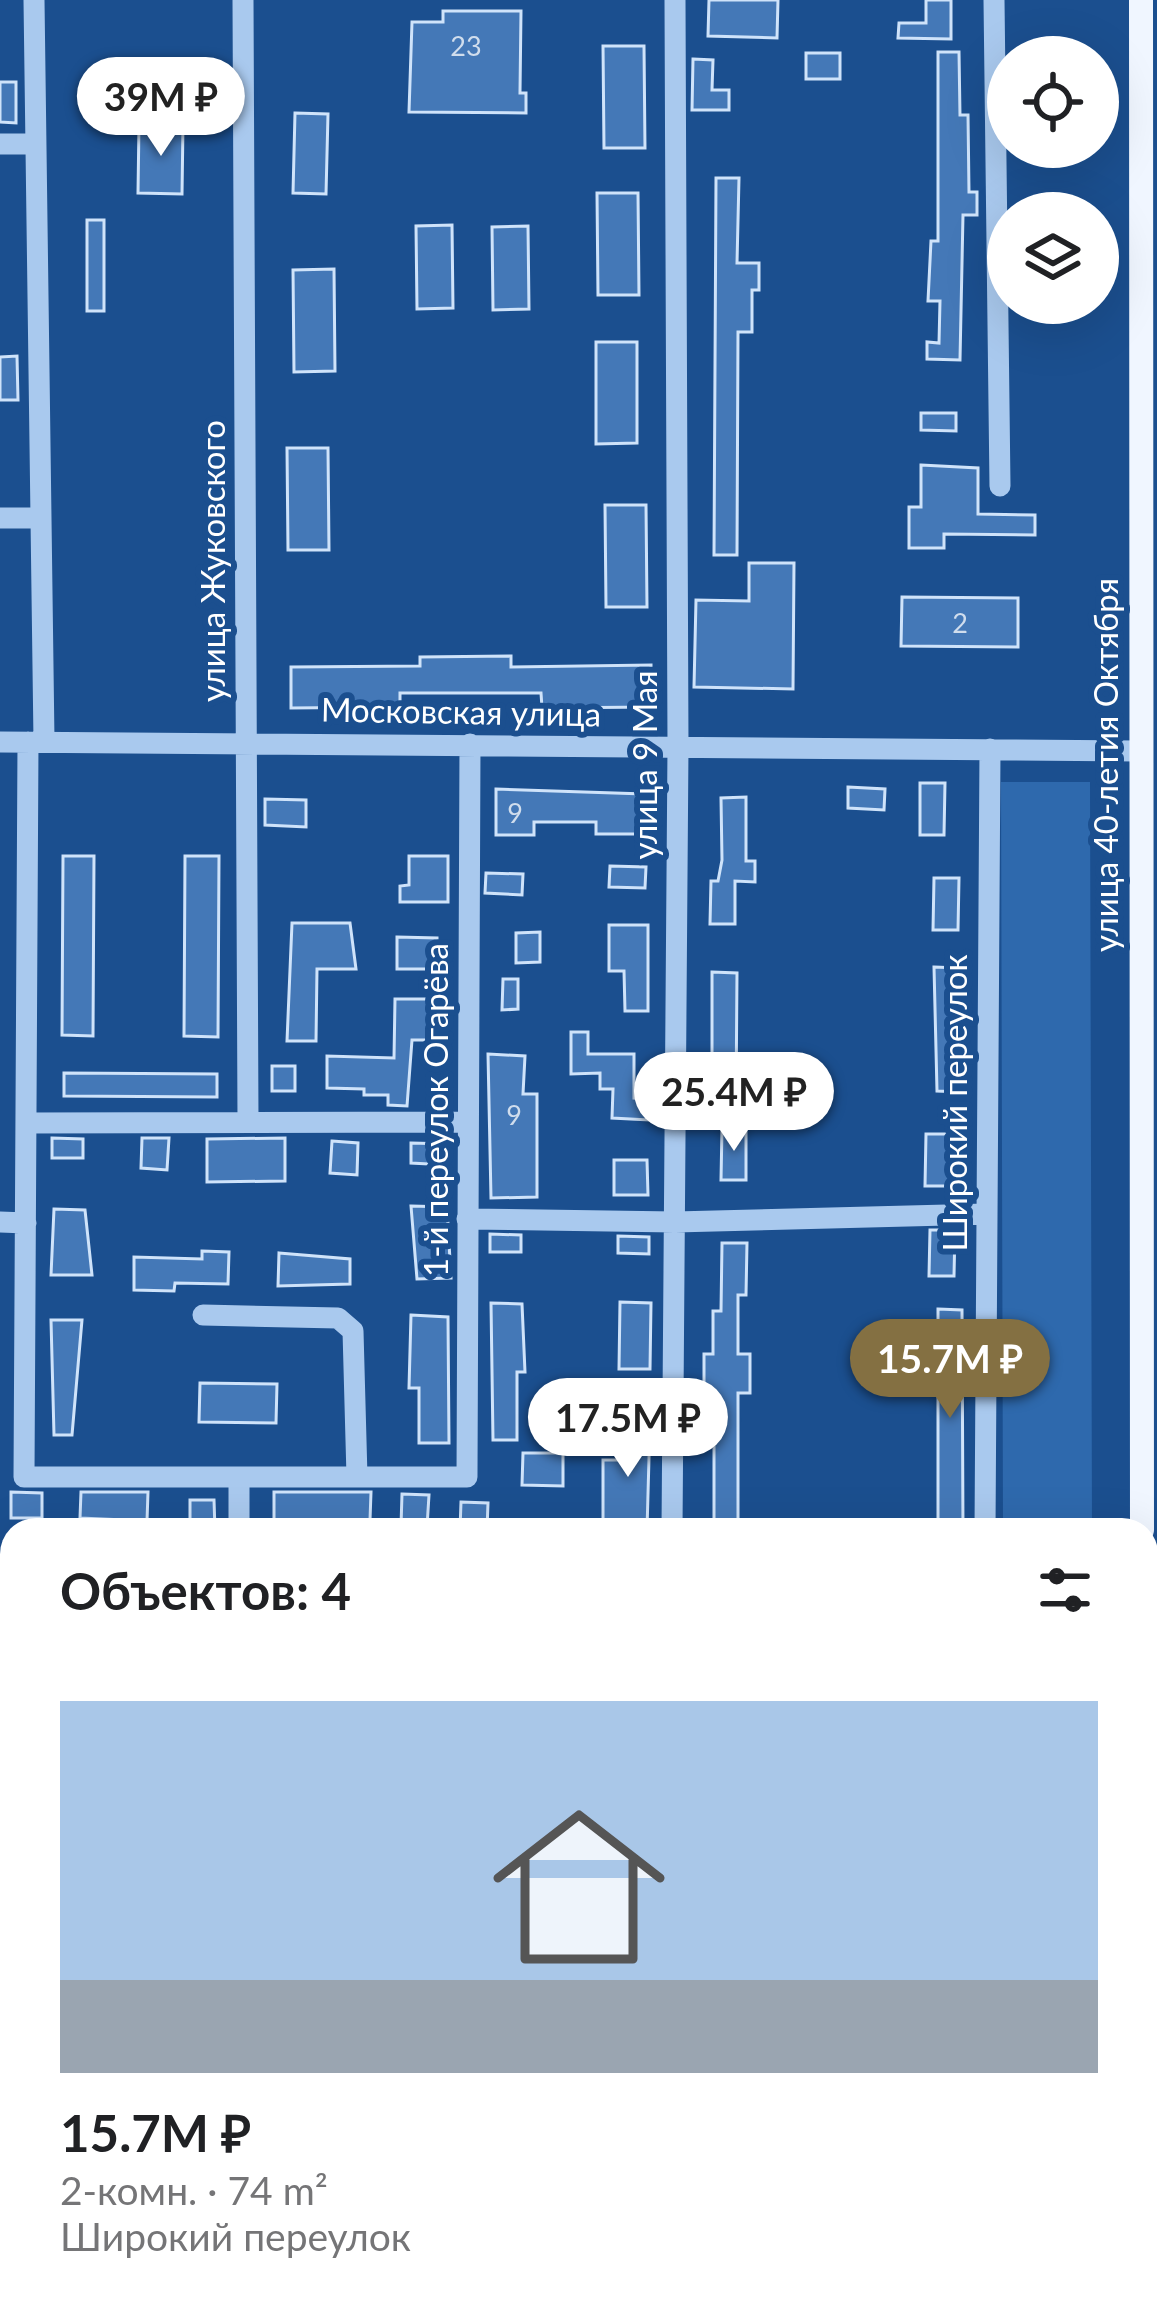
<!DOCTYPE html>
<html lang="ru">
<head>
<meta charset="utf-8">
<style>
  body { margin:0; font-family:Lato,sans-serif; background:#f6f6f6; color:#202124; height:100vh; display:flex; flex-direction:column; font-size:45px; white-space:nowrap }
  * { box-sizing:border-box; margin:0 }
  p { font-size:39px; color:#757577 }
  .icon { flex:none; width:66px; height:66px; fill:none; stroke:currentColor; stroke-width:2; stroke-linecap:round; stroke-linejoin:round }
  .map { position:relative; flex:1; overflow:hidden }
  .sheet { position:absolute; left:0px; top:1518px; width:1158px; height:807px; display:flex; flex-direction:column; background:#fff; border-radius:36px 36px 0 0; box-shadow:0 12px 48px #0002 }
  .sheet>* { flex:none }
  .controls { position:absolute; left:987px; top:36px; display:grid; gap:24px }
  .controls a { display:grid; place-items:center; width:132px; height:132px; border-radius:50%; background:#fff; box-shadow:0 12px 48px #0002; font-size:60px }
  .price { position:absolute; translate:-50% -102px; padding:0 27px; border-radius:42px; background:#fff; color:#222; font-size:39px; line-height:78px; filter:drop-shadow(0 3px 6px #0008) }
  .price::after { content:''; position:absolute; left:50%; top:72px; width:36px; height:27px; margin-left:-18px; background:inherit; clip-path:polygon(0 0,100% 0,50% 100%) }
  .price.selected { background:#847042; color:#fff }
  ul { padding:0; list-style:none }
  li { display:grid; align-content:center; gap:24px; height:636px; padding:0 60px }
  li+li { border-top:3px solid #e0e0e0 }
  li span { display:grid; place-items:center; height:372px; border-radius:0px; color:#555 }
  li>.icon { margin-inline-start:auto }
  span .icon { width:216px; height:216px; fill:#fffc; stroke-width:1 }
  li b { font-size:51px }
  h2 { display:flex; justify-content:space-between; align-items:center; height:144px; padding:0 60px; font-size:51px }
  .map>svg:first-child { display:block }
  .green { fill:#2e69ad }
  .building { fill:#4478b7; stroke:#cfe3fa; stroke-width:3 }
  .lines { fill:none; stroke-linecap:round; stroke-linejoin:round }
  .minor { stroke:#a9c9ee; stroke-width:21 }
  .major { stroke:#f0f6ff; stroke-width:24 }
  .labels { text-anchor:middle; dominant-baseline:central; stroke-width:12; stroke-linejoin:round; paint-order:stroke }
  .number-label { font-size:27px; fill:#d0dded }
  .street-label { font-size:33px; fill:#fff; stroke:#1b4f8f }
</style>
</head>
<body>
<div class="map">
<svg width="1157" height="2324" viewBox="0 0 1157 2324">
  <rect width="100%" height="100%" fill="#1b4f8f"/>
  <!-- green -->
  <path class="green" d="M1001 782H1090L1092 1530H1003Z
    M99 2313H459V2324H101Z"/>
  <!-- building -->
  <path class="building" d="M709 0H778L777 38 708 36Z
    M926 0H951V39L898 38 899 23H926Z
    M443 11H521L520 93H526V113L409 112 412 22H443Z
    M603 46H644L645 148H604Z
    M938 52H959L960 115H968L969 192H977V215H963L960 360 927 359V342L939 343 940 301H928L931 241H938Z
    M806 53H840V79H806Z
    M693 59 713 60 712 90H729V110H692Z
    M0 82H16V123L0 122Z
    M295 113 328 114 326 194 293 193Z
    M139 124 183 125 182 194 138 193Z
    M716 178H739L737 263H759V290H752V332H738L737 555H714Z
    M597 193H638L639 295H598Z
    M87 220H104V311H87Z
    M452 225 453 308 417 309 416 226Z
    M528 226 529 309 493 310 492 227Z
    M334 269 335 371 294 372 293 270Z
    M596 342H637V443L596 444Z
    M17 356 18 400H0V357Z
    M921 413H956V431L921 430Z
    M287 448H328L329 550H288Z
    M921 465 978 468V514L1035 515V535L944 534V548H909V507H921Z
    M605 505H646L647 607H606Z
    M749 563H794L793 689 694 687 696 600 749 601Z
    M902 597 1018 598V647L901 646Z
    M511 656V667L651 665V707L542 708 541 693H400V707L291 708V667L420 666V657Z
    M920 783H945L944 835H920Z
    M848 787 885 789 884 810 848 808Z
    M496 789 644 794 643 834H596V822H534V835H496Z
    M746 797V861H755V882L735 881V924H710L711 881H718L722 860 721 798Z
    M265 799 306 800V827L265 825Z
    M63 856H94L93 1036 62 1035Z
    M185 856H219L218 1037 184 1036Z
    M409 856H448V902H400V886L409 885Z
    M610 866 646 867 645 888 609 887Z
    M486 873 523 874 522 895 485 893Z
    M934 878H959L958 930H933Z
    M292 923H350L356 969H317L316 1041H287Z
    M609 925H648V1011H625L624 971H609Z
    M540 932V962L516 963V933Z
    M397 937 437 938V969H397Z
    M934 967 958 968 962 1092 937 1091Z
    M712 972 737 973 736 1104H712Z
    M503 979H518V1009L502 1010Z
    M395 999H436V1040H412L407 1106 388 1105V1095H364V1089L327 1088V1056L394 1058Z
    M571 1032H588V1054H634V1098L650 1099 649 1120 612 1118 613 1089H600V1073L571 1074Z
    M488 1054 525 1056 523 1094H537V1197L491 1198Z
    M272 1066H295V1091H272Z
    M64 1073 217 1074V1097L64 1096Z
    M722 1128 746 1129V1180H721Z
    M926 1134H951L950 1186H925Z
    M52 1138 83 1139V1158H52Z
    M142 1138H169L167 1170 141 1168Z
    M285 1138V1181L207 1182V1139Z
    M332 1141 358 1143 357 1175 330 1173Z
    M411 1143 448 1144 447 1165 411 1163Z
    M614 1160H647L648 1195H614Z
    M411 1206 447 1207 451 1278 417 1279Z
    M54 1209 85 1210 92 1275H51Z
    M930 1230H955L954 1276H929Z
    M490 1234 521 1235V1252H490Z
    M618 1236 649 1237V1254L618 1253Z
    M722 1243H747L746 1295H738V1354H750V1393H738V1530H714V1393H704V1354H713V1311H721Z
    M202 1251 229 1252 228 1284 175 1283 174 1291 134 1290V1257L202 1259Z
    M279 1253 350 1259V1284L278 1286Z
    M620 1302 651 1303 650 1369H619Z
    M491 1303 522 1304 525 1372H517V1440H493Z
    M938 1309 962 1310 963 1530H938Z
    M411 1315 448 1317 449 1443H419V1388H409Z
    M51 1320H82L72 1435H54Z
    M200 1383 277 1384 276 1423 199 1422Z
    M620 1421 650 1422 647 1530H603V1460H619Z
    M523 1453H563V1486L522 1485Z
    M11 1492 42 1493V1518H11Z
    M81 1492H148L147 1521 80 1518Z
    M274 1492H371L370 1520 274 1524Z
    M402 1494 429 1495 427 1527 401 1526Z
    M190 1500H214L215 1530H190Z
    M461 1502 488 1503 487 1530H460Z"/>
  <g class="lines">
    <!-- minor -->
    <path class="minor" d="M34 0 44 741
      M243 0 248 1122
      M994 0 1000 486
      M0 144H35
      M0 518H39
      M0 742 1138 751
      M28 742 24 1477H467L470 744
      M26 1123 466 1122
      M467 1219 675 1222 986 1214
      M0 1222 26 1223
      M203 1315 338 1318 353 1331 357 1477
      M239 1477V1530
      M672 1530 678 746 675 0
      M985 1530 990 749
      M1146 2197H1157
      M0 2199 12 2198
      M471 2313 472 2324
      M675 2313V2324
      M879 2313V2324
      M29 2324V2313
      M1063 2324V2313"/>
    <!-- major -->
    <path class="major" d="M1141 0 1142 1530
      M1146 1693H1157
      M0 1694H12"/>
  </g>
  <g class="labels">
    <!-- number labels -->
    <g class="number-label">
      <text x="466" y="45">23</text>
      <text x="960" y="622">2</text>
      <text x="515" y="812">9</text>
      <text x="514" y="1114">9</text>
    </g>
    <!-- street labels -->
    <g class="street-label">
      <text transform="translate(212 561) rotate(-90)">улица Жуковского</text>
      <text transform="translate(461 711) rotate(1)">Московская улица</text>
      <text transform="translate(644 765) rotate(-90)">улица 9 Мая</text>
      <text transform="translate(1105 765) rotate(-90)">улица 40-летия Октября</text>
      <text transform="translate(954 1103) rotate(-90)">Широкий переулок</text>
      <text transform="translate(435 1110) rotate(-90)">1-й переулок Огарёва</text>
    </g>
  </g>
</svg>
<div class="controls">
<a><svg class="icon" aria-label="locate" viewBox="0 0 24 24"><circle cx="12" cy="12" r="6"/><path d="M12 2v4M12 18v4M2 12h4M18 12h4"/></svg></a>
<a><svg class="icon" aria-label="layers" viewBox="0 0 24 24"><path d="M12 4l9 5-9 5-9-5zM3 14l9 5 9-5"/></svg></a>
</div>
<b class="price" style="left:161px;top:159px">39M ₽</b>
<b class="price" style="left:734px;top:1154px">25.4M ₽</b>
<b class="price selected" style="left:950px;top:1421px">15.7M ₽</b>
<b class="price" style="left:628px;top:1480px">17.5M ₽</b>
<section class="sheet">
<h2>Объектов: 4<svg class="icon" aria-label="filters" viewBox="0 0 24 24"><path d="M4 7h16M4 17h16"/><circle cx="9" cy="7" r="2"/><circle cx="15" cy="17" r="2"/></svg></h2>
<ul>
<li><span style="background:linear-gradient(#a9c7e8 75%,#9aa5b1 0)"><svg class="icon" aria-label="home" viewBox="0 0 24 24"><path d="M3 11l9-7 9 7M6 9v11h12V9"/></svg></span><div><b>15.7M ₽</b><p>2-комн. · 74 m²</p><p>Широкий переулок</p></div></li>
</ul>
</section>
</div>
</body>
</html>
